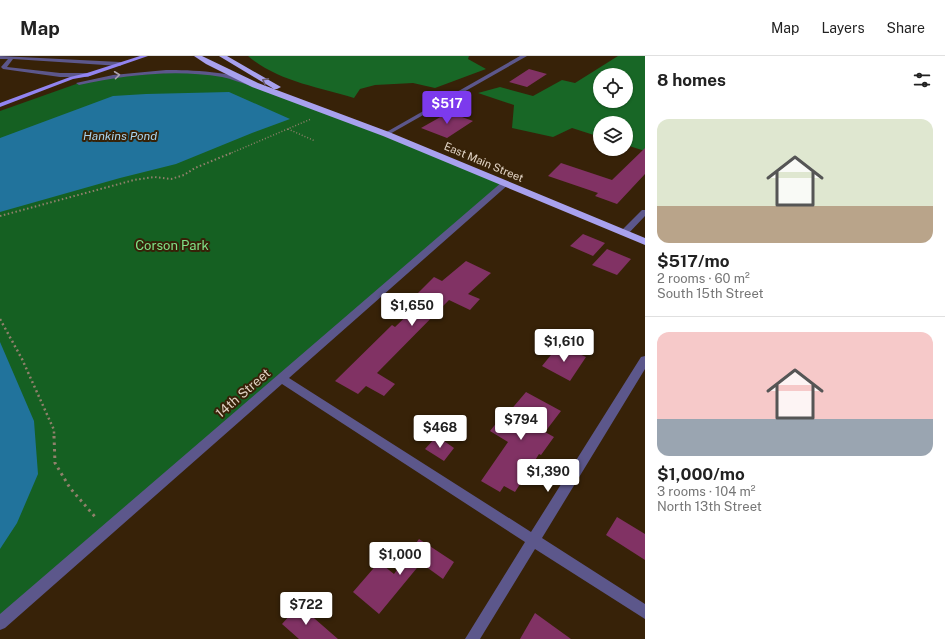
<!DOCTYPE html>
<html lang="en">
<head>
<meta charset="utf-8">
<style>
  body { margin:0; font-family:"Public Sans",sans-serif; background:#f6f6f6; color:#222; height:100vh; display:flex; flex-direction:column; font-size:15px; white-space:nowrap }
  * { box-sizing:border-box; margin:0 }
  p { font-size:13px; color:#767676 }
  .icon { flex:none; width:22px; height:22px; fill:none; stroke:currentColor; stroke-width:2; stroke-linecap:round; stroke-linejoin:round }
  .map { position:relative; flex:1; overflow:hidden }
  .drawer { display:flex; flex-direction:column; background:#fff; width:300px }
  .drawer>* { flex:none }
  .controls { position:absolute; left:593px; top:12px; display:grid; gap:8px }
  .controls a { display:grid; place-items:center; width:40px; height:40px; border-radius:50%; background:#fff; box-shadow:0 1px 3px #0004; font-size:20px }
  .price { position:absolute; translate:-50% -34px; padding:0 9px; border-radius:4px; background:#fff; color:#222; font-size:13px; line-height:26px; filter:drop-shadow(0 1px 2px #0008) }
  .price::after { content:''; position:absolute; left:50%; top:24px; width:12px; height:9px; margin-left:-6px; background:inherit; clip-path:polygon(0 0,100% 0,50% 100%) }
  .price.selected { background:#7c3aed; color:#fff }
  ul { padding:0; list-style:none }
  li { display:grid; align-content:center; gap:8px; height:212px; padding:0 12px }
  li+li { border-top:1px solid #e0e0e0 }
  li span { display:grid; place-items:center; height:124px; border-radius:12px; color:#555 }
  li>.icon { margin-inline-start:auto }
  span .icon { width:72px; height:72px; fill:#fffc; stroke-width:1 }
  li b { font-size:17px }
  h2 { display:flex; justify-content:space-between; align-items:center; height:48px; padding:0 12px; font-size:17px }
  header { display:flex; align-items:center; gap:24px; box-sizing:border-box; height:56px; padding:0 20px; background:#fff; border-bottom:1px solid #e0e0e0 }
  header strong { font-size:19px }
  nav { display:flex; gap:22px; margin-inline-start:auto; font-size:14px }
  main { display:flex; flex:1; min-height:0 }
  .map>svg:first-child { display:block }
  .green { fill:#156022 }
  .forest { fill:#186726; fill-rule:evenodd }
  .water { fill:#21739c }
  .building { fill:#813264 }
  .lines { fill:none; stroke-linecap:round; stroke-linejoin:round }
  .path-far3 { stroke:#91806c; stroke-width:1.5; stroke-dasharray:1 2; stroke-linecap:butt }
  .path-far2 { stroke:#91806c; stroke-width:2; stroke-dasharray:1.5 2.5; stroke-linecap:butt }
  .path-far1 { stroke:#91806c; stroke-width:2.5; stroke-dasharray:2 3; stroke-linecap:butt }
  .path { stroke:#91806c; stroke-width:3; stroke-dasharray:2.5 4; stroke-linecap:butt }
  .minor { fill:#5c578b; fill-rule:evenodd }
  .major { fill:#9284f0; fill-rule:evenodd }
  .highway { fill:#a8a1ee; fill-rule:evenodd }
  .oneway { stroke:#aca2ae }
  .oneway2 { stroke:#6a5b6f }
  .labels { text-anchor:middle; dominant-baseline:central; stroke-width:4; stroke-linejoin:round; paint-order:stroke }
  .far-street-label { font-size:11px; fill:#e2d4c5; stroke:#372208 }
  .far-water-label { font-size:12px; font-style:italic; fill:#a7d4f0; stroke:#372208 }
  .park-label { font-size:13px; fill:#80e288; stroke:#372208 }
  .street-label { font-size:13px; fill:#e2d4c5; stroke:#372208 }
</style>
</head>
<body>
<header>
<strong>Map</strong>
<nav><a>Map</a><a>Layers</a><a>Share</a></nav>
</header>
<main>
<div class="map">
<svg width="645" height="583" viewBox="0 0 645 583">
  <rect width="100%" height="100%" fill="#372208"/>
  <!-- green -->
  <path class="green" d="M180 16 220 19 255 29 505 128 0 567V55L79 27 106 21Z"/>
  <!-- forest -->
  <path class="forest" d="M248 0H469L468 3 486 13 435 32 413 27 375 29 360 33 354 42C318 31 277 25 248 0Z
    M618 0H645V95L626 89V67H600V81L572 72 553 81 512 72 514 49 478 37 500 31 533 40 562 24 575 27ZM600 19H626V45H600Z"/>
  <!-- water -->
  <path class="water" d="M229 36 290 63 252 77 176 108 120 122 0 156V82L113 40 146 38Z
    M0 286 34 365 38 418 17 467 0 493Z"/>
  <!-- building -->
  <path class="building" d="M529 13 547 18 527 31 509 26Z
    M451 55V57L473 65 447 82 421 72Z
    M645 92V118L617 148 595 140 598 137 548 120 561 107 612 124Z
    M583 178 605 187 593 200 570 190Z
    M607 193 631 203 617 219 592 209Z
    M466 205 491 217 468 238 480 243 470 254 449 244 377 317 395 328 384 340 366 330 358 338 335 325 392 269 395 271 423 244 415 240 434 221 442 225Z
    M559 289 586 301 570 325 542 310Z
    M526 336 561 355 545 376 554 381 541 399 539 398 515 436 504 430 500 436 481 425 508 386 490 375 506 355 509 356Z
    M437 380 454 392 444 405 425 393Z
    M617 461 645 478V504L606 479Z
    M419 483 454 506 443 523 421 507 379 558 353 536 379 506 394 518Z
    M299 549 338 583H299L282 568Z
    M535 557 571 583H520Z"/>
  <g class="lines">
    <!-- path-far3 -->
    <path class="path-far3" d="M288 73 315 85
      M229 98 311 63"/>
    <!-- path-far2 -->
    <path class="path-far2" d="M0 160 134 124 154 121 171 123 184 119 195 112 231 97"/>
    <!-- path-far1 -->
    <path class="path-far1" d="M0 263 22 303 54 374V381"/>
    <!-- path -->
    <path class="path" d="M54 380 55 407 70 432 97 463"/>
    <!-- minor -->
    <path class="minor" d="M0 0 120 6 123 8 120 10 13 3 7 11 60 17H88L91 19 88 21H60L3 13 1 11 8 3H0Z
      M520 0H527L388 79 383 78Z
      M166 14C190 14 235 15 254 28L251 30C241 27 232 23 222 21 174 13 126 19 79 29L76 27 113 19Z
      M502 126H508L509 128 289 322 531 476 641 301 645 300V313L542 482 645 548V563L535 493 480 583H465L525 486 282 328 5 572 0 574V558Z
      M642 154H645V160L627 179H621L620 177 621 175Z"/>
    <!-- major -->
    <path class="major" d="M140 0H148L90 20 73 23 0 51V47L70 21 87 17Z"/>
    <!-- highway -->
    <path class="highway" d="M194 0H202L258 27 389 76 645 182V189L383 80 252 31 206 8Z
      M219 0H227L281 31 277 33H274Z"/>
  </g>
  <!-- one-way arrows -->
  <defs><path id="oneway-chevron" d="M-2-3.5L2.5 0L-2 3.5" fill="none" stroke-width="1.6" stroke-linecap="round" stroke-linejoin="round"/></defs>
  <use class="oneway" href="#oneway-chevron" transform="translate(117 19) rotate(-7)"/>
  <use class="oneway2" href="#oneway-chevron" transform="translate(265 25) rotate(-151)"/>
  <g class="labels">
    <!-- far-street labels -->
    <g class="far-street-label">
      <text transform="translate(484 106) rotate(23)">East Main Street</text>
    </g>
    <!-- far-water labels -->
    <g class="far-water-label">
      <text x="120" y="80">Hankins Pond</text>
    </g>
    <!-- park labels -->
    <g class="park-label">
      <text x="172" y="189">Corson Park</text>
    </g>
    <!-- street labels -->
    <g class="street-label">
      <text transform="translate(243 337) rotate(-41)">14th Street</text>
    </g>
  </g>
</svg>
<div class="controls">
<a><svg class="icon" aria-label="locate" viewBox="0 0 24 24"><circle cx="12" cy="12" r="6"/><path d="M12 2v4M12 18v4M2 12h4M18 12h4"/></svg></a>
<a><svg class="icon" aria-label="layers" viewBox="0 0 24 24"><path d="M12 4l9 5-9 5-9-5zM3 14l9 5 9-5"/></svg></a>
</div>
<b class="price selected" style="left:447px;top:69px">$517</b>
<b class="price" style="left:412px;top:271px">$1,650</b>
<b class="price" style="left:564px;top:307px">$1,610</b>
<b class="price" style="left:521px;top:385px">$794</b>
<b class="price" style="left:440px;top:393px">$468</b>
<b class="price" style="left:548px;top:437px">$1,390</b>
<b class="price" style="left:400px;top:520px">$1,000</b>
<b class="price" style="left:306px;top:570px">$722</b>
</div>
<section class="drawer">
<h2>8 homes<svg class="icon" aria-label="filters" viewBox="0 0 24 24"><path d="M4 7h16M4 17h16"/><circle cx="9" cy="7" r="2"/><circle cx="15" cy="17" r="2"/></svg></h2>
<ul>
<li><span style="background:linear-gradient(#dfe7d0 70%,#b9a48a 0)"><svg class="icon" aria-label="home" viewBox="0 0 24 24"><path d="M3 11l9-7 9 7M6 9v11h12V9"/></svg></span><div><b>$517/mo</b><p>2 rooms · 60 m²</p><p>South 15th Street</p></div></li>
<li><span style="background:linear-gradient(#f6c9c9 70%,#9aa5b1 0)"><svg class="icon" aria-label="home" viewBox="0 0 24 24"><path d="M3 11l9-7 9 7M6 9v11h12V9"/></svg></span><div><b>$1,000/mo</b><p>3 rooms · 104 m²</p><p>North 13th Street</p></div></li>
</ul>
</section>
</main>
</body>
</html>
